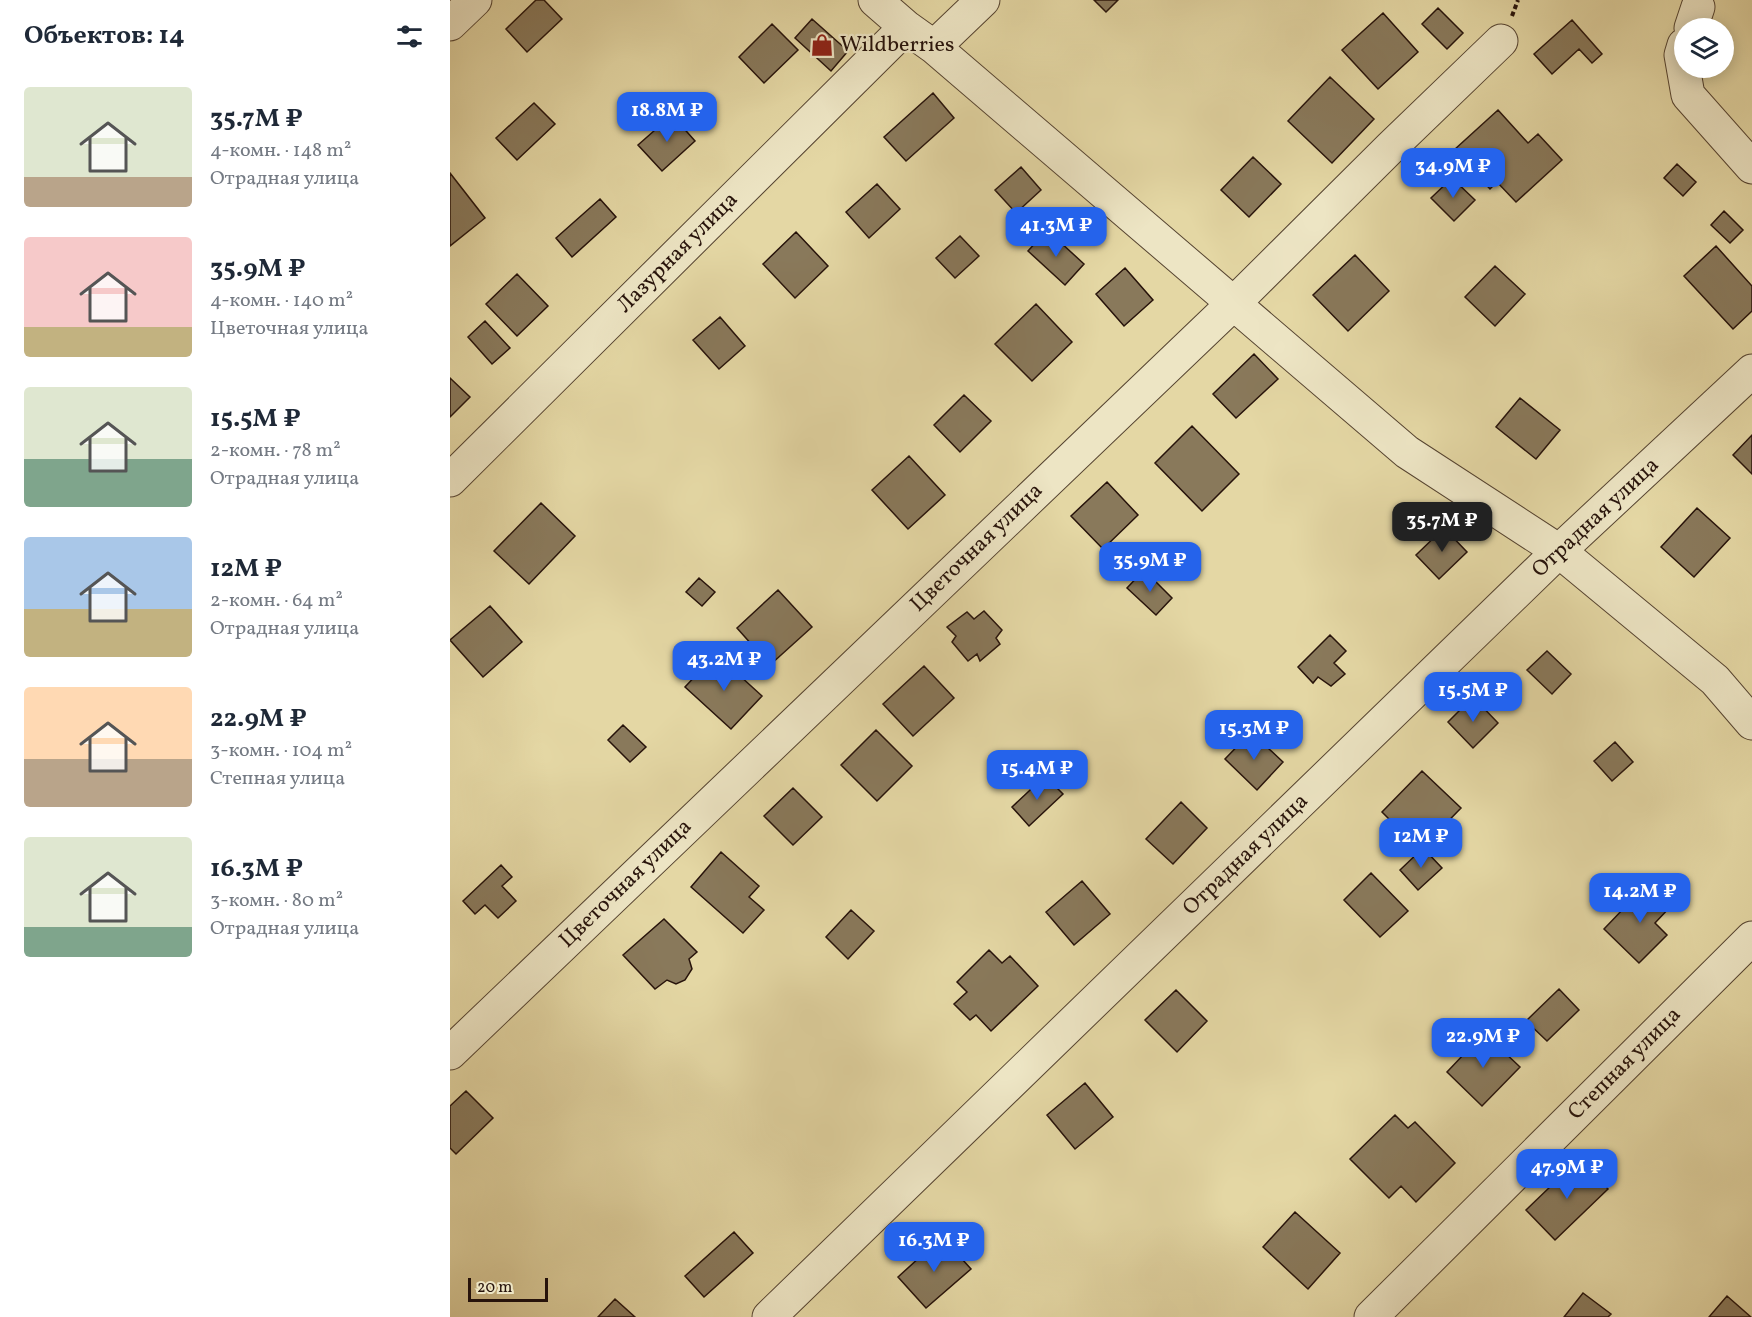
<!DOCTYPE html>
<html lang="ru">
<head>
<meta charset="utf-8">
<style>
  body { margin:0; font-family:Vollkorn,serif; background:#f2f2f3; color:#1f2937; height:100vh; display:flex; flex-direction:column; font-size:22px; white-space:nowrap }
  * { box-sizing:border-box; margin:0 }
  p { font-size:20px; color:#747a83 }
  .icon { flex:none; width:33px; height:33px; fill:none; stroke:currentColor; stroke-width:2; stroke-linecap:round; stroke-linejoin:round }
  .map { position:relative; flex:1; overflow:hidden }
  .details { display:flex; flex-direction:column; background:#fff; width:450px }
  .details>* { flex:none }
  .tools { position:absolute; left:1224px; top:18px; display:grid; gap:12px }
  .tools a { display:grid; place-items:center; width:60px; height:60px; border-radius:50%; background:#fff; box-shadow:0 3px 15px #0003; font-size:30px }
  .scale { position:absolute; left:18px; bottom:15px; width:80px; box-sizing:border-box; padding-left:6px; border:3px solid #27130b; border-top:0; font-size:16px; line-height:21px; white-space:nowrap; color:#27130b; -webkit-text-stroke:4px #ede5c4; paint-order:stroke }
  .price { position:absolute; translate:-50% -51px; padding:0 14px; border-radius:12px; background:#2563eb; color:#fff; font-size:20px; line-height:39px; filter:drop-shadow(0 2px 3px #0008) }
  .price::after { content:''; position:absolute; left:50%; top:36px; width:18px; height:14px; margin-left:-9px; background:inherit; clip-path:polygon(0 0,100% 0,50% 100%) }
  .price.current { background:#222; color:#fff }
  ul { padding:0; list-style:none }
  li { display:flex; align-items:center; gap:18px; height:150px; padding:0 24px }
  li span { display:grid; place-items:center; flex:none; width:168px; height:120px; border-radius:6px; color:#555 }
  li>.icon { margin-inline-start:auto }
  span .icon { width:72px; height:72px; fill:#fffc; stroke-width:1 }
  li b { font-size:26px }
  h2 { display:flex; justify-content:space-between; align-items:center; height:72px; padding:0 24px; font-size:26px }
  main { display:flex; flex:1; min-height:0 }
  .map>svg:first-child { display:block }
  .building { fill:#89795b; stroke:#27130b; stroke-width:1.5 }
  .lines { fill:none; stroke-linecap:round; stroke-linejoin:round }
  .minor-casing { stroke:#564431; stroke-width:35 }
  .path { stroke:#27130b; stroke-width:4; stroke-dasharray:4.5 3; stroke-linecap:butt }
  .minor { stroke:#ede5c4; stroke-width:33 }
  .labels { text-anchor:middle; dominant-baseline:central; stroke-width:4.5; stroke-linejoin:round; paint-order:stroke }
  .poi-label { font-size:22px; fill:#27130b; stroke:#ede5c4; text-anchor:start }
  .street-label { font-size:22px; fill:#27130b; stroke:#ede5c4 }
</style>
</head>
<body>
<main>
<section class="details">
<h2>Объектов: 14<svg class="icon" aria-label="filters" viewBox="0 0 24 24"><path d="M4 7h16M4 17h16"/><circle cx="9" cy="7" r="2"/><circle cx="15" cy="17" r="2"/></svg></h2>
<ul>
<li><span style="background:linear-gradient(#dfe7d0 75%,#b9a48a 0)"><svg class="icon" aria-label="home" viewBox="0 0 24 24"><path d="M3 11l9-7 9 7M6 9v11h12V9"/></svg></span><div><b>35.7M ₽</b><p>4-комн. · 148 m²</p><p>Отрадная улица</p></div></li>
<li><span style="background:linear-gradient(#f6c9c9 75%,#c2b280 0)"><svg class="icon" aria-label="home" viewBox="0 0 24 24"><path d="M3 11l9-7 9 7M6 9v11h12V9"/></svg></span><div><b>35.9M ₽</b><p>4-комн. · 140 m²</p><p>Цветочная улица</p></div></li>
<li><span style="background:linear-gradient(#dfe7d0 60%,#7fa58c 0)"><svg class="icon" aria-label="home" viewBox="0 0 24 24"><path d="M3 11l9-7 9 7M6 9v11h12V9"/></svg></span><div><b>15.5M ₽</b><p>2-комн. · 78 m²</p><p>Отрадная улица</p></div></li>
<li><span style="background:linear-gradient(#a9c7e8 60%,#c2b280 0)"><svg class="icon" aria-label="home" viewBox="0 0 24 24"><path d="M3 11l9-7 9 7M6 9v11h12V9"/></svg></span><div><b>12M ₽</b><p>2-комн. · 64 m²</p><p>Отрадная улица</p></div></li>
<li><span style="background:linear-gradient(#ffd9b3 60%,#b9a48a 0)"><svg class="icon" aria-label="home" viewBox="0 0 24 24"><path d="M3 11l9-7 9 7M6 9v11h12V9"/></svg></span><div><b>22.9M ₽</b><p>3-комн. · 104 m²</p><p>Степная улица</p></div></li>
<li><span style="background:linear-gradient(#dfe7d0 75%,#7fa58c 0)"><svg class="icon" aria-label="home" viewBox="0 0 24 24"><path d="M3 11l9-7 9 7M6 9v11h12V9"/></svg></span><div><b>16.3M ₽</b><p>3-комн. · 80 m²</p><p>Отрадная улица</p></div></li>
</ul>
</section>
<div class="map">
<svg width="1302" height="1317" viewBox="0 0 1302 1317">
  <rect width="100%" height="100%" fill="#e4d7a4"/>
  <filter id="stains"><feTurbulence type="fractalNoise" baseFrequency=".00333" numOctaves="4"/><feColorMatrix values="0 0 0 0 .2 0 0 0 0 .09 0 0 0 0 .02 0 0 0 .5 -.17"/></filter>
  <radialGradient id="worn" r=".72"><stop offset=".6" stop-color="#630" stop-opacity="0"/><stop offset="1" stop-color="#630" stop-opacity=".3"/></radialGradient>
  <!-- building -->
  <path class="building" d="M86 0H94L112 19 77 52 56 29Z
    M644 0H668L656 12Z
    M988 8 1013 33 997 49 972 24Z
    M933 13 968 52 928 89 892 50Z
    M362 19 398 51 381 71 345 38Z
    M1122 20 1152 54 1142 63 1129 49 1102 74 1084 54Z
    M322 24 348 50 314 83 289 57Z
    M880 77 924 119 882 163 838 121Z
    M483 93 504 118 456 161 434 137Z
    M84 103 105 124 67 160 46 138Z
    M1048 110 1078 143 1088 134 1112 160 1066 202 1047 182 1040 189 1004 150Z
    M222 115 245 141 212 171 188 145Z
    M803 157 831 184 799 217 771 190Z
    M1227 164 1246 182 1233 196 1214 178Z
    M571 167 591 190 566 213 545 190Z
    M0 173 35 218 0 246Z
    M1002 178 1025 200 1004 221 981 198Z
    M427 184 450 209 419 238 396 212Z
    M150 199 166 217 122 257 106 238Z
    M1274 211 1293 230 1280 243 1261 225Z
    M597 230 634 264 615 285 578 251Z
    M346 232 378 266 345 298 313 264Z
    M510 236 529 256 505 278 486 258Z
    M1266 246 1302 286V311L1283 329 1234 276Z
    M905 255 939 291 898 331 863 295Z
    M1045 266 1075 294 1045 326 1015 297Z
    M675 268 703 300 674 326 646 294Z
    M67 274 98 306 67 336 36 304Z
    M586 304 622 342 582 381 545 344Z
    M270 317 295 346 269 369 243 340Z
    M35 321 60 348 42 364 18 337Z
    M804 354 828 379 786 418 763 394Z
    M0 378 20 397 0 417Z
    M514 395 541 421 510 452 484 425Z
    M1070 398 1110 430 1086 459 1046 427Z
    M742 426 789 474 752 511 705 463Z
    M1302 435V474L1283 455Z
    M459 456 495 495 458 529 422 490Z
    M657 482 688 515 653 549 621 516Z
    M91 503 125 536 79 584 44 551Z
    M1247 508 1280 538 1244 577 1211 547Z
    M994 528 1017 552 989 579 966 555Z
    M694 570 722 598 706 615 677 588Z
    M249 578 265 592 252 606 236 592Z
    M328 590 362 627 320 665 287 628Z
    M40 606 72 642 33 677 0 640Z
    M534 611 552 630 546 638 550 644 530 661 527 654 518 661 502 642 506 636 497 627 517 612 524 619Z
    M880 635 896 651 884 663 895 674 881 686 868 677 863 683 848 667Z
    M1097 651 1121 674 1102 694 1077 670Z
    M266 654 312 696 281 729 235 687Z
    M474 666 504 698 463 736 433 704Z
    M1023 697 1048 723 1023 748 998 722Z
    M173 725 196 747 180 762 158 740Z
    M426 730 462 766 427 801 391 765Z
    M801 732 833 762 807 790 775 759Z
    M1165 742 1183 762 1162 781 1144 761Z
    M972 771 1011 808 970 850 932 812Z
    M595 776 613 794 579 826 562 807Z
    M343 788 372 817 343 845 314 816Z
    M731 802 757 828 723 864 696 839Z
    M973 848 992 868 968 890 950 870Z
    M271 852 309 886 299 897 314 910 293 933 241 887Z
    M51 865 62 877 52 886 66 901 48 918 35 905 25 914 13 901Z
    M921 873 958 911 930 937 894 900Z
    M632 881 660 914 624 945 596 912Z
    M1198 883 1221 906 1205 923 1217 935 1189 963 1154 929Z
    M401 910 424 931 398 959 376 937Z
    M214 919 247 952 239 959 242 969 235 980 226 984 217 980 205 989 173 955Z
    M539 950 552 963 560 956 588 986 541 1031 526 1015 520 1020 504 1004 517 992 507 982Z
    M1109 989 1129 1010 1097 1041 1076 1021Z
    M726 990 757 1021 727 1052 695 1020Z
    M1034 1033 1070 1067 1032 1106 997 1072Z
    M635 1083 663 1117 625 1149 597 1115Z
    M16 1091 43 1118 6 1154 0 1148V1106Z
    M945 1115 958 1128 965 1122 1005 1163 966 1202 951 1186 939 1198 900 1159Z
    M1129 1159 1158 1189 1105 1240 1076 1210Z
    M845 1212 890 1253 858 1289 813 1247Z
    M284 1232 303 1253 254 1297 235 1276Z
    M492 1237 521 1269 476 1308 448 1277Z
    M1133 1293 1161 1314 1158 1317H1114Z
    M1277 1296 1301 1317H1259Z
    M165 1299 185 1317H148Z"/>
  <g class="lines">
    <!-- minor casing -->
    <g class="minor-casing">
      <path id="minor" d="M425 0 456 27 484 47 957 452 1109 551 1265 680 1302 723
        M0 24 25 0
        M1241 28 1248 7
        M1234 45 1231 55 1238 95 1302 167
        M484 47 533 0
        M0 480 456 27
        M0 1053 784 303 941 147 1051 41
        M319 1317 1109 551 1302 371
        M921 1317 1302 938"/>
    </g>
    <!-- path -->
    <path class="path" d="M1062 16 1068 0"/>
    <!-- minor -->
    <use href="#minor" class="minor"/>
  </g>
  <!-- icons -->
  <defs>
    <g id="shop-bare" transform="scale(1.8)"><path d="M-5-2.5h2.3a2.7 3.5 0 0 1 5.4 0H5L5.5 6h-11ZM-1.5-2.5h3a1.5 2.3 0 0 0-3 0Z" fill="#8f2418" stroke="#ede5c4" stroke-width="2.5" paint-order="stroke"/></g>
  </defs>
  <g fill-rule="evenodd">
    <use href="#shop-bare" x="372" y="45"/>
  </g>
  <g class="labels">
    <!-- poi labels -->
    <g class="poi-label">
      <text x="390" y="45">Wildberries</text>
    </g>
    <!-- street labels -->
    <g class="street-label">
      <text transform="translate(228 253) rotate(-45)">Лазурная улица</text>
      <text transform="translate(1146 518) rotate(-43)">Отрадная улица</text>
      <text transform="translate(527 548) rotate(-44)">Цветочная улица</text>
      <text transform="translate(796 855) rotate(-44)">Отрадная улица</text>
      <text transform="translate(176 884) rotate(-44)">Цветочная улица</text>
      <text transform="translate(1175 1064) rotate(-45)">Степная улица</text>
    </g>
  </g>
  <rect width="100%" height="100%" filter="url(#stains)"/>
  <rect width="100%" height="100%" fill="url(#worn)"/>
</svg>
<div class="tools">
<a><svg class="icon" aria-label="layers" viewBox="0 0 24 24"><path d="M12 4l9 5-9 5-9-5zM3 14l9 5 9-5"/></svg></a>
</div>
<div class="scale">20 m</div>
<b class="price" style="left:217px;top:143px">18.8M ₽</b>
<b class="price" style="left:1003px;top:199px">34.9M ₽</b>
<b class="price" style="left:606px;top:258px">41.3M ₽</b>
<b class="price current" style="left:992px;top:553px">35.7M ₽</b>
<b class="price" style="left:700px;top:593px">35.9M ₽</b>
<b class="price" style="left:274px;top:692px">43.2M ₽</b>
<b class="price" style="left:1023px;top:723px">15.5M ₽</b>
<b class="price" style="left:804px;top:761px">15.3M ₽</b>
<b class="price" style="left:587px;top:801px">15.4M ₽</b>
<b class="price" style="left:971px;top:869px">12M ₽</b>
<b class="price" style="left:1190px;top:924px">14.2M ₽</b>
<b class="price" style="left:1033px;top:1069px">22.9M ₽</b>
<b class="price" style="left:1117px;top:1200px">47.9M ₽</b>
<b class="price" style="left:484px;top:1273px">16.3M ₽</b>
</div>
</main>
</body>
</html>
